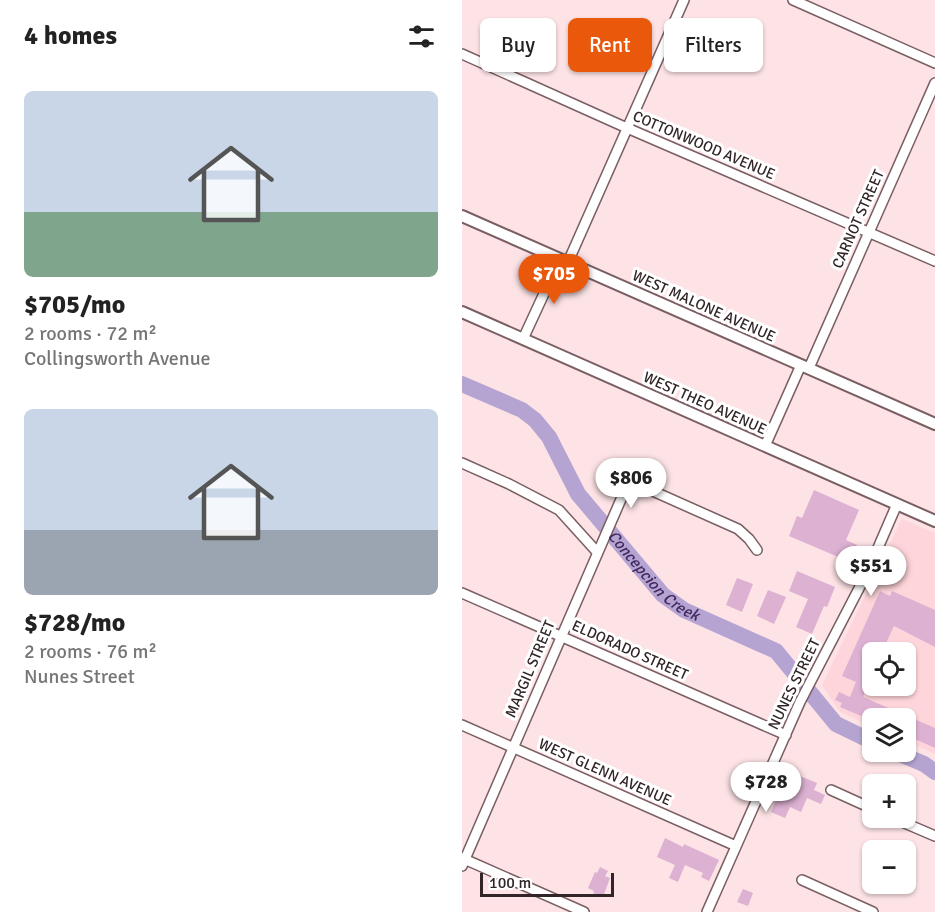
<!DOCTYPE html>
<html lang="en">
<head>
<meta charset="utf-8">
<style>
  body { margin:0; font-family:Signika,sans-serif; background:#f2f2f2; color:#222; height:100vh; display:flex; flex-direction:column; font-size:22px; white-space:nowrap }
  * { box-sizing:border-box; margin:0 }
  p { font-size:20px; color:#767676 }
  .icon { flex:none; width:33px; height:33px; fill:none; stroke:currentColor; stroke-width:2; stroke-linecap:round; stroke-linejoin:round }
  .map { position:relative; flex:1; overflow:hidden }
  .details { display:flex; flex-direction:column; background:#fff; width:462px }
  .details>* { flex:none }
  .banner { position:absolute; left:18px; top:18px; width:364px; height:54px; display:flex; gap:12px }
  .controls { position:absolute; left:400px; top:642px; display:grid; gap:12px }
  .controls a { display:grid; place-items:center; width:54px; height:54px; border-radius:9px; background:#fff; box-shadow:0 2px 4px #0004; font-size:30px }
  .scale { position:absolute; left:18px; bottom:15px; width:134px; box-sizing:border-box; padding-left:6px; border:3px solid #312527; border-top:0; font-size:16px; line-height:21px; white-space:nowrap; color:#312527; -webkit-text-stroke:4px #fff; paint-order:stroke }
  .price { position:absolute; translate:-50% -51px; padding:0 14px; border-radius:21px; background:#fff; color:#222; font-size:20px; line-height:39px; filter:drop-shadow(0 2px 3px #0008) }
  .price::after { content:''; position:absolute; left:50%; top:36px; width:18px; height:14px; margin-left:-9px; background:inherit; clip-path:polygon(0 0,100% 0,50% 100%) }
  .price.current { background:#ea580c; color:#fff }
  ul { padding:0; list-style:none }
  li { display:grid; align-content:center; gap:12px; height:318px; padding:0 24px }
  li span { display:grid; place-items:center; height:186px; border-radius:9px; color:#555 }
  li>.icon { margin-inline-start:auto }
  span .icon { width:108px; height:108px; fill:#fffc; stroke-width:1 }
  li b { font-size:26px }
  h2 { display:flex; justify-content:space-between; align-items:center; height:72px; padding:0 24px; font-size:26px }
  .pill { padding:0 21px; border-radius:9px; background:#fff; box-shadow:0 2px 4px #0004; font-size:21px; line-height:54px }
  .pill.current { background:#ea580c; color:#fff }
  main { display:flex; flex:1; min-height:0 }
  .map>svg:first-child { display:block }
  .built { fill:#fed5da; fill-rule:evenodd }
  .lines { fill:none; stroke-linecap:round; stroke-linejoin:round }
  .river { stroke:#b5a4d1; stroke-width:16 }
  .building { fill:#ddb1d2 }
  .minor-casing { stroke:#795e62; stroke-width:12 }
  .tertiary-casing { stroke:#795e62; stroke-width:14 }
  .minor { stroke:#fff; stroke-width:9 }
  .tertiary { stroke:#fff; stroke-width:10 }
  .labels { text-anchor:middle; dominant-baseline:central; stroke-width:6; stroke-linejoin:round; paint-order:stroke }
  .street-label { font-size:15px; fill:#312527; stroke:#fff }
  .water-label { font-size:16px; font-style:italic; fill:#412860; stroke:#fff }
</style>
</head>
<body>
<main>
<section class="details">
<h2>4 homes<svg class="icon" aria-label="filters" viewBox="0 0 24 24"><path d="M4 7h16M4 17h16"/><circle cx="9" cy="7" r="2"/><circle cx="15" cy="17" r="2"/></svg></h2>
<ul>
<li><span style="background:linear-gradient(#c9d6e8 65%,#7fa58c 0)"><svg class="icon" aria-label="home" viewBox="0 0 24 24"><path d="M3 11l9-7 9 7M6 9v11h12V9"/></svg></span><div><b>$705/mo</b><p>2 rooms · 72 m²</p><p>Collingsworth Avenue</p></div></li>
<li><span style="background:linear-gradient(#c9d6e8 65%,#9aa5b1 0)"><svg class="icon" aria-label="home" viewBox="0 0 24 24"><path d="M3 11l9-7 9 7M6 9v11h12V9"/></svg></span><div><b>$728/mo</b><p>2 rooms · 76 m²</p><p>Nunes Street</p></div></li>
</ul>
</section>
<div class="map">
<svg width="473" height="912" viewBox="0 0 473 912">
  <rect width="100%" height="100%" fill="#fde3e6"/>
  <!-- built -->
  <path class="built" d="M440 519 473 533V754L444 741V718H411V727L378 712 360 685ZM411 652H444V686H411Z"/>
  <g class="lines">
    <!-- river -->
    <g class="river">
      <path id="s1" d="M0 384 60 410 73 420 87 437 116 494 201 595 222 610 314 651 374 724 411 742"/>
      <path d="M433 752 462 764 473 772"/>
    </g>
  </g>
  <!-- building -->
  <path class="building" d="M352 490 397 510 384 540 395 545 388 562 327 536 335 516 340 518Z
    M424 564 435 570 430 581 419 576Z
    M335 571 373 587 365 607 362 606 350 634 334 627 346 599 327 591Z
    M275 578 291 584 280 612 264 605Z
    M306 590 324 597 312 624 295 616Z
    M418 591 428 596 430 591 473 610V647L432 626 420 652H411V674L401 697 473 728V748L444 735V718H411V721L378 707 380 703 373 700 377 692 388 697 394 682 380 676Z
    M338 776 355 783 352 790 363 795 359 804 345 798 339 812 328 807 323 818 309 812 324 777 336 782Z
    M203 838 221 847 222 844 257 860 247 881 239 877 241 873 223 865 216 882 207 878 213 865 195 857Z
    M138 867 146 871 143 876 148 878 141 897 131 893 132 891 126 888 133 872 135 873Z
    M281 889 291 893 286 906 275 902Z"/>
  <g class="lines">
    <!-- minor casing -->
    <g class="minor-casing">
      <path id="minor" d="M331 0 473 63
        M0 54 165 128 473 261
        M106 262 222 0
        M61 339 98 259
        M347 368 473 83
        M303 446 339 365
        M0 463 47 484 97 510 135 552
        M0 593 324 735
        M0 725 274 846
        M369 790 411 809
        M431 818 473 836
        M0 858 122 912
        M0 866 163 490 167 486 175 484 276 529 287 539 295 550
        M340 880 411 912
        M245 912 338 702 406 571 435 504"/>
    </g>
    <!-- tertiary casing -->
    <g class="tertiary-casing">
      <path id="tertiary" d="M0 216 473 424
        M0 312 473 521"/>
    </g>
    <!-- minor -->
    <use href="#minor" class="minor"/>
    <!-- tertiary -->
    <use href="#tertiary" class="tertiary"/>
  </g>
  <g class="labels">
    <!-- street labels -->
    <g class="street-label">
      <text transform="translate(242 145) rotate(23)">COTTONWOOD AVENUE</text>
      <text transform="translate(396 219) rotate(-66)">CARNOT STREET</text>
      <text transform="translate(242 306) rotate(24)">WEST MALONE AVENUE</text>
      <text transform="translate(243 403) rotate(24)">WEST THEO AVENUE</text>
      <text transform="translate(168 650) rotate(24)">ELDORADO STREET</text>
      <text transform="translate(68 669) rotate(-67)">MARGIL STREET</text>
      <text transform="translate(332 684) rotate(-64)">NUNES STREET</text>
      <text transform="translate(143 772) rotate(24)">WEST GLENN AVENUE</text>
    </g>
    <!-- water labels -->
    <g class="water-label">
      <text stroke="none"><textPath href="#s1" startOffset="280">Concepcion Creek</textPath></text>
    </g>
  </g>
</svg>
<div class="controls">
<a><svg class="icon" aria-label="locate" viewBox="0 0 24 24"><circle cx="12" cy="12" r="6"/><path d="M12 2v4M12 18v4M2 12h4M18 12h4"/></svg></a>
<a><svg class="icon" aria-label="layers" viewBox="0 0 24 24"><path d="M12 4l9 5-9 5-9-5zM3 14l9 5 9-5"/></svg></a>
<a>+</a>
<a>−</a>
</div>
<div class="scale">100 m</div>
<b class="price current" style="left:92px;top:305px">$705</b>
<b class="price" style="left:169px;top:509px">$806</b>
<b class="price" style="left:409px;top:597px">$551</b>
<b class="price" style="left:304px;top:813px">$728</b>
<div class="banner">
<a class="pill">Buy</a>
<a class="pill current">Rent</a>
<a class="pill">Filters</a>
</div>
</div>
</main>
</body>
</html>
